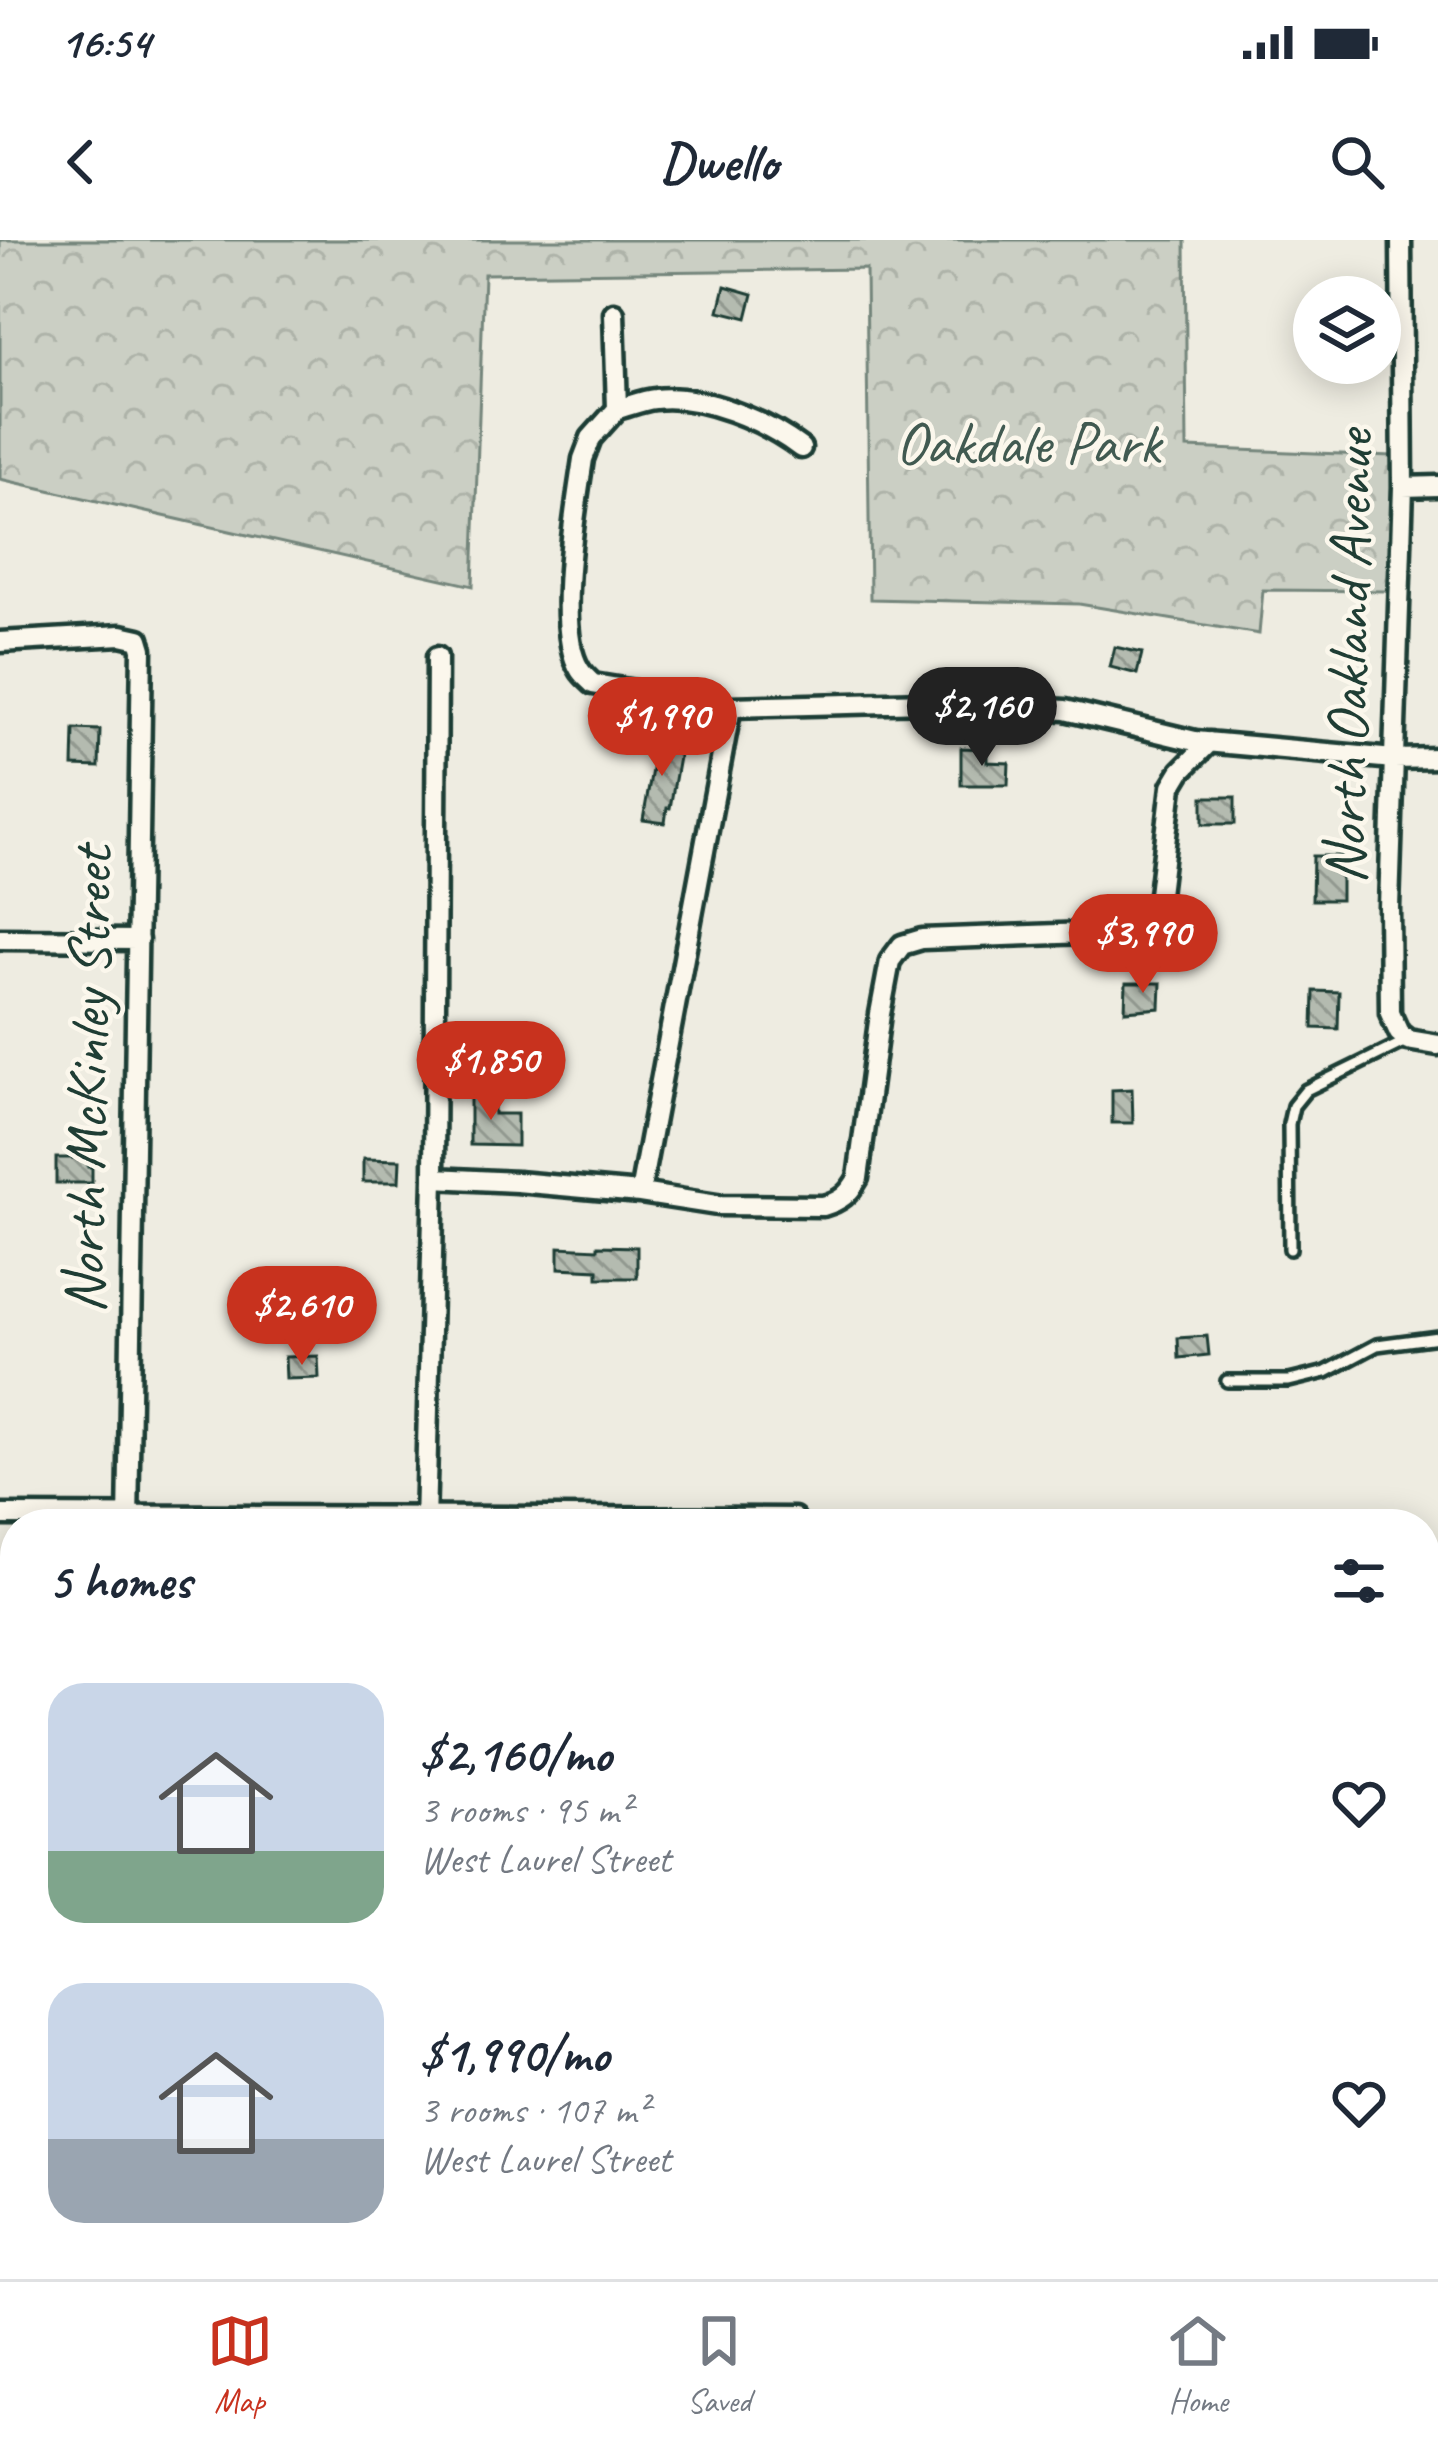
<!DOCTYPE html>
<html lang="en">
<head>
<meta charset="utf-8">
<style>
  body { margin:0; font-family:Caveat,sans-serif; background:#f6f6f7; color:#1f2937; height:100vh; display:flex; flex-direction:column; font-size:45px; white-space:nowrap }
  * { box-sizing:border-box; margin:0 }
  p { font-size:39px; color:#747a83 }
  .icon { flex:none; width:66px; height:66px; fill:none; stroke:currentColor; stroke-width:2; stroke-linecap:round; stroke-linejoin:round }
  .map { position:relative; flex:1; overflow:hidden }
  .sheet { position:absolute; left:0px; top:1269px; width:1440px; height:771px; display:flex; flex-direction:column; background:#fff; border-radius:48px 48px 0 0; box-shadow:0 6px 30px #0003 }
  .sheet>* { flex:none }
  .buttons { position:absolute; left:1293px; top:36px; display:grid; gap:24px }
  .buttons a { display:grid; place-items:center; width:108px; height:108px; border-radius:50%; background:#fff; box-shadow:0 6px 30px #0003; font-size:60px }
  .price { position:absolute; translate:-50% -102px; padding:0 27px; border-radius:42px; background:#c8321e; color:#fff; font-size:39px; line-height:78px; filter:drop-shadow(0 3px 6px #0008) }
  .price::after { content:''; position:absolute; left:50%; top:72px; width:36px; height:27px; margin-left:-18px; background:inherit; clip-path:polygon(0 0,100% 0,50% 100%) }
  .price.selected { background:#222; color:#fff }
  ul { padding:0; list-style:none }
  li { display:flex; align-items:center; gap:36px; height:300px; padding:0 48px }
  li span { display:grid; place-items:center; flex:none; width:336px; height:240px; border-radius:36px; color:#555 }
  li>.icon { margin-inline-start:auto }
  span .icon { width:144px; height:144px; fill:#fffc; stroke-width:1 }
  li b { font-size:51px }
  h2 { display:flex; justify-content:space-between; align-items:center; height:144px; padding:0 48px; font-size:51px }
  .status { display:flex; justify-content:space-between; align-items:center; height:84px; padding:0 60px; background:#fff; direction:ltr }
  .status svg { height:33px; fill:currentColor }
  header { display:flex; justify-content:space-between; align-items:center; height:156px; padding:0 48px; background:#fff; font-size:54px; font-weight:700 }
  .tabs { display:flex; justify-content:space-around; align-items:center; height:168px; border-top:3px solid #e0e1e3; background:#fff; font-size:33px; color:#747a83 }
  .tabs a { display:grid; justify-items:center; gap:6px }
  .tabs .selected { color:#c8321e }
  .map>svg:first-child { display:block }
  .forest { fill:url(#forest-crowns); stroke:#75867c; stroke-width:3 }
  .building { fill:url(#building-back-hatch); stroke:#1f3d34; stroke-width:3 }
  .lines { fill:none; stroke-linecap:round; stroke-linejoin:round }
  .lane-casing { stroke:#1f3d34; stroke-width:18 }
  .street-casing { stroke:#1f3d34; stroke-width:27 }
  .secondary-casing { stroke:#1f3d34; stroke-width:33 }
  .lane { stroke:#fbf7ec; stroke-width:9 }
  .street { stroke:#fbf7ec; stroke-width:18 }
  .secondary { stroke:#fbf7ec; stroke-width:24 }
  .labels { text-anchor:middle; dominant-baseline:central; stroke-width:9; stroke-linejoin:round; paint-order:stroke }
  .park-label { font-size:60px; fill:#415a51; stroke:#fbf7ec }
  .street-label { font-size:60px; fill:#1f3d34; stroke:#fbf7ec }
</style>
</head>
<body>
<div class="status"><b>16:54</b><svg viewBox="0 0 49 12"><path d="M0 12V9h3v3zM5 12V6h3v6zM10 12V3h3v9zM15 12V0h3v12zM26 1h20v11H26zM47 4h2v5h-2z"/></svg></div>
<header><svg class="icon" aria-label="back" viewBox="0 0 24 24"><path d="M15 5l-7 7 7 7"/></svg>Dwello<svg class="icon" aria-label="search" viewBox="0 0 24 24"><circle cx="10" cy="10" r="6"/><path d="M15 15l6 6"/></svg></header>
<div class="map">
<svg width="1438" height="2039" viewBox="0 0 1438 2039">
  <defs>
    <pattern id="forest-crowns" width="20" height="18" patternUnits="userSpaceOnUse" patternTransform="scale(3)"><rect width="20" height="18" fill="#cbcfc4"/><path d="M2 6a3 3 0 1 1 6 0M12 15a3 3 0 1 1 6 0" fill="none" stroke="#aeb3a9"/></pattern>
    <pattern id="building-back-hatch" width="6" height="6" patternUnits="userSpaceOnUse" patternTransform="scale(3)"><rect width="6" height="6" fill="#b4bbb0"/><path d="M-1 5l2 2M0 0l6 6M5-1l2 2" fill="none" stroke="#929990"/></pattern>
  </defs>
  <rect width="100%" height="100%" fill="#eeece1"/>
  <filter id="ink" filterUnits="userSpaceOnUse"><feTurbulence type="fractalNoise" baseFrequency=".00833" numOctaves="2"/><feDisplacementMap in="SourceGraphic" scale="24" xChannelSelector="R" yChannelSelector="G"/><feConvolveMatrix kernelMatrix="1 2 1 2 8 2 1 2 1" color-interpolation-filters="sRGB"/></filter>
  <g filter="url(#ink)">
    <!-- forest -->
    <path class="forest" d="M0 0H1185L1187 208 1392 216 1389 351 1263 350 1259 394 1079 364 870 359 866 29 484 34 473 346 0 239Z"/>
    <!-- building -->
    <path class="building" d="M725 46 753 54 747 78 719 71Z
      M1115 407 1142 413 1137 434 1110 427Z
      M74 489 100 490 99 527 73 526Z
      M658 496 682 500 670 568H667L665 583 643 580Z
      M961 508 987 509V522L1009 523 1008 545H961Z
      M1203 557H1235V584H1203Z
      M1313 616H1341V660H1312Z
      M1126 743H1161L1160 768 1125 771Z
      M1314 751 1339 752 1338 789 1313 788Z
      M1132 849 1133 883H1112V850Z
      M470 853 494 854V874H517V906L470 905Z
      M56 918H88V927H92V943H56Z
      M363 919 400 920 399 942H363Z
      M598 1006 637 1007V1038H598V1030L559 1028V1007L598 1009Z
      M1207 1096 1209 1115 1179 1118 1178 1098Z
      M318 1116 319 1138 286 1139 285 1117Z
      M1425 1680H1438V1799H1425Z"/>
    <g class="lines">
      <!-- lane casing -->
      <g class="lane-casing">
        <path id="lane" d="M1290 1009 1289 884 1293 866 1306 850 1408 800
          M1227 1141H1289L1326 1132 1377 1105 1438 1097
          M1391 2039V2025"/>
      </g>
      <!-- street casing -->
      <g class="street-casing">
        <path id="street" d="M1401 0 1403 247 1389 667 1390 773 1399 793 1408 800 1438 805
          M614 73 617 169 591 198 583 219C576 267 554 390 580 430 583 435 588 439 593 444L731 467 928 462 1065 470 1195 501 1394 519 1438 518
          M617 169C629 166 643 160 655 159 702 154 764 180 801 208
          M1403 247 1438 246
          M0 402 121 395 139 399 142 409 128 1284
          M0 699 138 700
          M434 938 517 942 640 953 717 965 823 966C841 961 849 954 858 938L880 774 890 721 902 705 922 699 1143 691 1153 684 1157 671 1172 546 1181 531 1210 502
          M640 953 731 467
          M0 1275 794 1278
          M425 1284 434 938 437 417
          M1425 1443H1438
          M0 1548H15
          M794 2025V2039
          M976 2039V2025"/>
      </g>
      <!-- secondary casing -->
      <g class="secondary-casing">
        <path id="secondary" d="M0 1878H15
          M1425 1882H1438"/>
      </g>
      <!-- lane -->
      <use href="#lane" class="lane"/>
      <!-- street -->
      <use href="#street" class="street"/>
      <!-- secondary -->
      <use href="#secondary" class="secondary"/>
    </g>
  </g>
  <g class="labels">
    <!-- park labels -->
    <g class="park-label">
      <text x="1028" y="203">Oakdale Park</text>
    </g>
    <!-- street labels -->
    <g class="street-label">
      <text transform="translate(1348 417) rotate(-89)">North Oakland Avenue</text>
      <text transform="translate(87 840) rotate(-89)">North McKinley Street</text>
    </g>
  </g>
</svg>
<div class="buttons">
<a><svg class="icon" aria-label="layers" viewBox="0 0 24 24"><path d="M12 4l9 5-9 5-9-5zM3 14l9 5 9-5"/></svg></a>
</div>
<b class="price selected" style="left:982px;top:529px">$2,160</b>
<b class="price" style="left:662px;top:539px">$1,990</b>
<b class="price" style="left:1143px;top:756px">$3,990</b>
<b class="price" style="left:491px;top:883px">$1,850</b>
<b class="price" style="left:302px;top:1128px">$2,610</b>
<section class="sheet">
<h2>5 homes<svg class="icon" aria-label="filters" viewBox="0 0 24 24"><path d="M4 7h16M4 17h16"/><circle cx="9" cy="7" r="2"/><circle cx="15" cy="17" r="2"/></svg></h2>
<ul>
<li><span style="background:linear-gradient(#c9d6e8 70%,#7fa58c 0)"><svg class="icon" aria-label="home" viewBox="0 0 24 24"><path d="M3 11l9-7 9 7M6 9v11h12V9"/></svg></span><div><b>$2,160/mo</b><p>3 rooms · 95 m²</p><p>West Laurel Street</p></div><svg class="icon" aria-label="heart" viewBox="0 0 24 24"><path d="M12 20l-8-8c-3-5 5-10 8-4 3-6 11-1 8 4z"/></svg></li>
<li><span style="background:linear-gradient(#c9d6e8 65%,#9aa5b1 0)"><svg class="icon" aria-label="home" viewBox="0 0 24 24"><path d="M3 11l9-7 9 7M6 9v11h12V9"/></svg></span><div><b>$1,990/mo</b><p>3 rooms · 107 m²</p><p>West Laurel Street</p></div><svg class="icon" aria-label="heart" viewBox="0 0 24 24"><path d="M12 20l-8-8c-3-5 5-10 8-4 3-6 11-1 8 4z"/></svg></li>
</ul>
</section>
</div>
<nav class="tabs">
<a class="selected"><svg class="icon" aria-label="map" viewBox="0 0 24 24"><path d="M3 6l6-2 6 2 6-2v14l-6 2-6-2-6 2zM9 4v14M15 6v14"/></svg>Map</a>
<a><svg class="icon" aria-label="saved" viewBox="0 0 24 24"><path d="M7 4h10v16l-5-4-5 4z"/></svg>Saved</a>
<a><svg class="icon" aria-label="home" viewBox="0 0 24 24"><path d="M3 11l9-7 9 7M6 9v11h12V9"/></svg>Home</a>
</nav>
</body>
</html>
